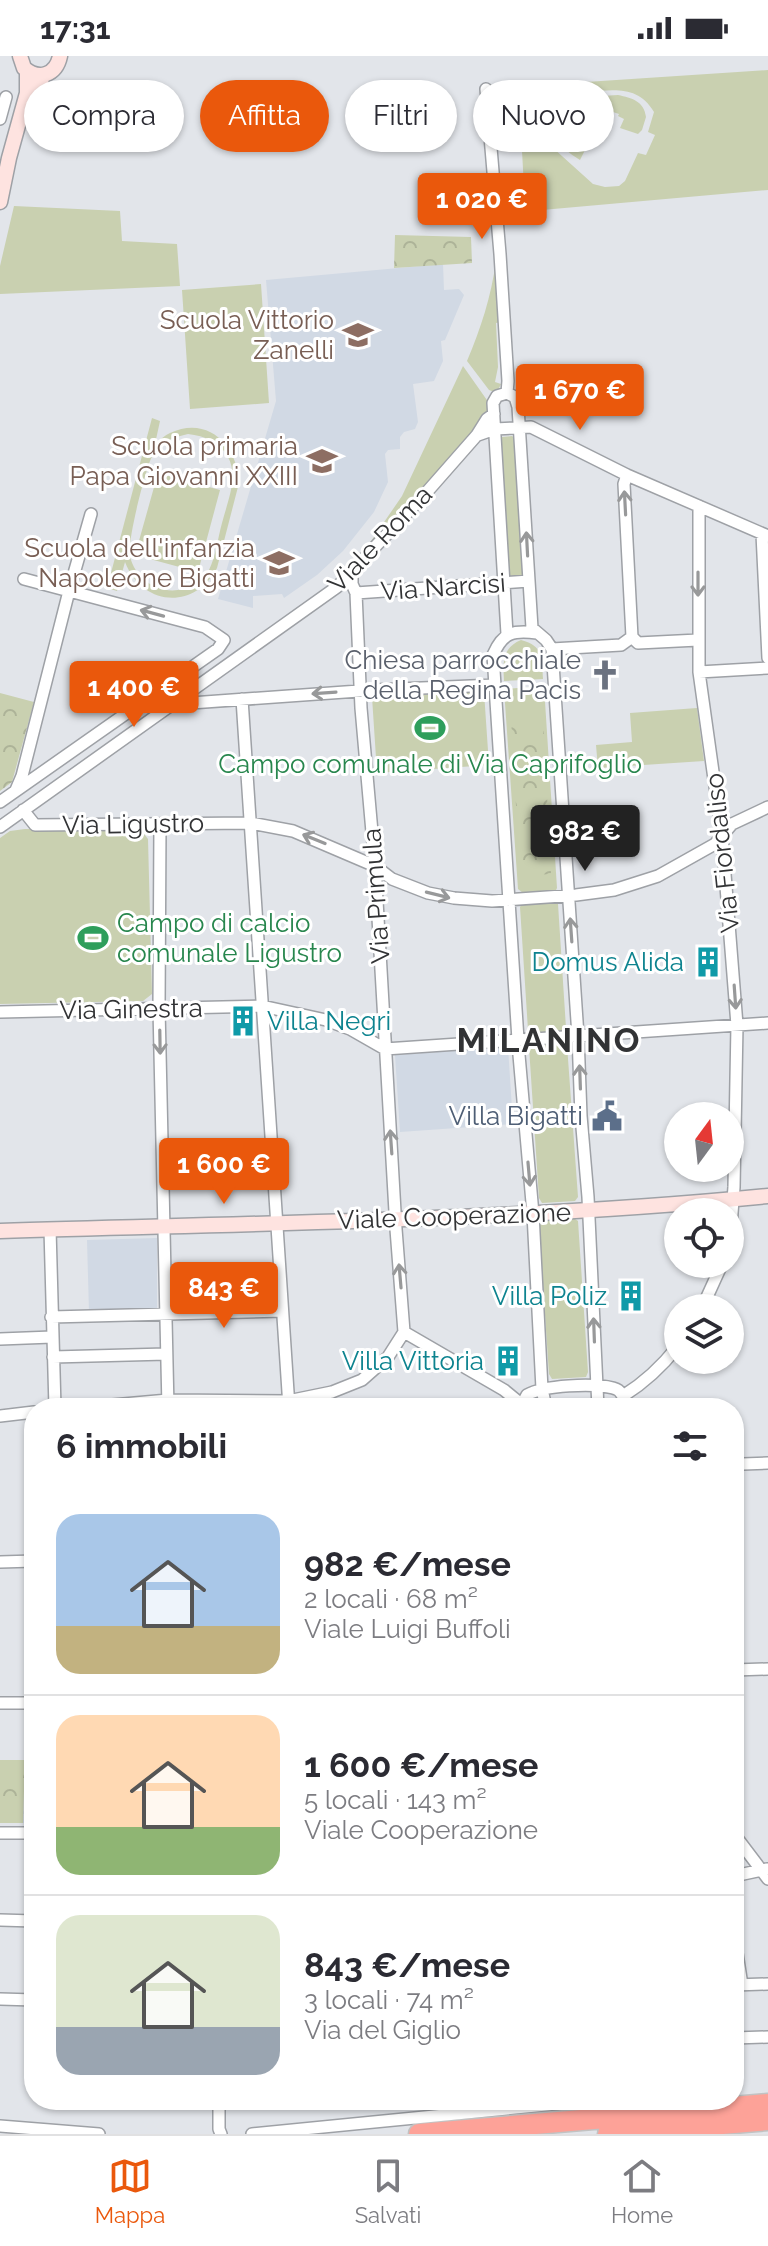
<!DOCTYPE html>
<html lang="it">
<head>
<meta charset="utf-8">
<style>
  body { margin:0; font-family:Raleway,sans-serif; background:#f7f7f7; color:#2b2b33; height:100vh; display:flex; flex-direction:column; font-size:30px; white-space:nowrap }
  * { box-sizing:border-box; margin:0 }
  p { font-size:26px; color:#7c7c81 }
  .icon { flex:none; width:44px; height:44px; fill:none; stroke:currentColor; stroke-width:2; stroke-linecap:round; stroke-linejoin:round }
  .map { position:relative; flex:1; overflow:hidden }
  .side { position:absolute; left:24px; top:1342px; width:720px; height:712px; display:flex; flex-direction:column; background:#fff; border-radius:32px; box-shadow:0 2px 6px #0004 }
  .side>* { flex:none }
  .top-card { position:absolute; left:24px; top:24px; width:720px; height:72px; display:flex; gap:16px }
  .needle { width:52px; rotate:15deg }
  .buttons { position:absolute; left:664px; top:1046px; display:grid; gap:16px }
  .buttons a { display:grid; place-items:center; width:80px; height:80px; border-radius:50%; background:#fff; box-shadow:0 2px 6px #0004; font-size:40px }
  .price { position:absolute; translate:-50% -68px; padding:0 18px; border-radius:8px; background:#ea580c; color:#fff; font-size:26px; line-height:52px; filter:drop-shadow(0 2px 4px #0008) }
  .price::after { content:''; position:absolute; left:50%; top:48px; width:24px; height:18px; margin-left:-12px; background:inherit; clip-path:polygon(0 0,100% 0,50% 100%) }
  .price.on { background:#222; color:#fff }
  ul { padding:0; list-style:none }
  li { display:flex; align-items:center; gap:24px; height:200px; padding:0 32px }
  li+li { border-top:2px solid #e1e1e2 }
  li span { display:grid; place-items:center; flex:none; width:224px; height:160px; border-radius:24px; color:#555 }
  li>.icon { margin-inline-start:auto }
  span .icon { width:96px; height:96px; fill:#fffc; stroke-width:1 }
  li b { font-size:34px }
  h2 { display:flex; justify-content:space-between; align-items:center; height:96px; padding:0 32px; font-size:34px }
  .pill { padding:0 28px; border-radius:36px; background:#fff; box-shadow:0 2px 6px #0004; font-size:28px; line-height:72px }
  .pill.on { background:#ea580c; color:#fff }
  .status { display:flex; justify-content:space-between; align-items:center; height:56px; padding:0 40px; background:#fff; direction:ltr }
  .status svg { height:22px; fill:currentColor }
  .menu { display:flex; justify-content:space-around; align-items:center; height:112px; border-top:2px solid #e1e1e2; background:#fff; font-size:22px; color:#7c7c81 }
  .menu a { display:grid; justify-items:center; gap:4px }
  .menu .on { color:#ea580c }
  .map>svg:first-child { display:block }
  .built { fill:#d1d9e4 }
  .green { fill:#c9d0b0; fill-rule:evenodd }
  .forest { fill:url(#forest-crowns) }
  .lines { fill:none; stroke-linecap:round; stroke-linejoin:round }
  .street-casing { stroke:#9ea1a6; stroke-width:14 }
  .secondary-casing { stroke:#9ea1a6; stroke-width:17 }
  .highway-casing { stroke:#c2c2c2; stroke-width:23 }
  .street { stroke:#fff; stroke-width:11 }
  .secondary { stroke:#fee3e0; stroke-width:14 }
  .highway { stroke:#fda298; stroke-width:20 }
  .oneway { stroke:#98999a }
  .labels { text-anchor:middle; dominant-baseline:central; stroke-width:6; stroke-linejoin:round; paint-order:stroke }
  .education-label { font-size:26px; fill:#785e54; stroke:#fff; text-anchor:end }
  .street-label { font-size:26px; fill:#323335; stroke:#fff }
  .worship-label { font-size:26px; fill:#5b616d; stroke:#fff; text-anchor:end }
  .leisure-label { font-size:26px; fill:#27864d; stroke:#fff }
  .culture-label { font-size:26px; fill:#0d838f; stroke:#fff; text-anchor:end }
  .service-label { font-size:26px; fill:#4e5e75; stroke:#fff; text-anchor:end }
  .district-label { font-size:34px; font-weight:bold; letter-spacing:2px; fill:#323335; stroke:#fff }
</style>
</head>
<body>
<div class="status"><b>17:31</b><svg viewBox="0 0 49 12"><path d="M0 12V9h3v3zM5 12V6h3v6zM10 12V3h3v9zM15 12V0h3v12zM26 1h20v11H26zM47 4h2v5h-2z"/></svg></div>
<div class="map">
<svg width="768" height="2078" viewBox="0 0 768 2078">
  <defs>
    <pattern id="forest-crowns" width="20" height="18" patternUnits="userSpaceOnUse" patternTransform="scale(2)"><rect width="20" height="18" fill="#c9d0b0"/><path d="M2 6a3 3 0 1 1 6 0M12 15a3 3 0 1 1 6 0" fill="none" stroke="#adb398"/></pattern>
  </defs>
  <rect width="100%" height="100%" fill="#e2e5ea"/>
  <!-- built -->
  <path class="built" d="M443 208 444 234 459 233 464 239 445 284 441 285 443 305 434 325 413 328 418 366 415 373 404 376 400 381V393L388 394 385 398 388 426 374 456 343 495 317 519 284 542 282 538 253 540V552L218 543 276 345 266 224Z
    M508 991 513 1068 400 1076 395 999Z
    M157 1182V1254L89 1256 87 1184Z
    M25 1704H34V1767H23Z"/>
  <!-- green -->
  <path class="green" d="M768 14V134L542 154 524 131 521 77 538 79 542 82 593 128 605 131 619 130 625 125 638 97 646 99 655 79 648 76 654 56C638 29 614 34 586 36V26Z
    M618 39C632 42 644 45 646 61L642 74 638 78 620 72 624 63 618 60 619 58 598 51 582 83 589 86 580 104C570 98 558 89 555 78L565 46 569 42Z
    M14 150 120 155 122 185 177 188 180 230 0 238V210Z
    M496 205 502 266 496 267 498 311 495 326 501 328 498 334 494 336 489 334 467 305C481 272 491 241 496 205Z
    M261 228 269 347 190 353 182 234Z
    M463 310 489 347 485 363 478 374 371 490 369 488 402 440Z
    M152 362 160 365 155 388C160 384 165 379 170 377 208 359 238 390 239 427L217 512C194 555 142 550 125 506L117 535 107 532ZM188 378C205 380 220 386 228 401 239 421 227 447 222 467 218 481 216 500 209 514 196 536 165 541 146 525 138 519 132 510 130 500 127 485 144 421 150 405 152 400 157 394 161 390 169 382 177 381 188 378Z
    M512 380 517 385 525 520 509 521 499 386 502 381Z
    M158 417 220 434 198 516 135 499Z
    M521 584C544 590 542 602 543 623L504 625C503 606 502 592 521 584Z
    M544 630 557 832 555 836 523 837 518 833 504 633Z
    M484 636 489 709 377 717 372 641Z
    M697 652 704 705 598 712 596 689 632 686 630 657Z
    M25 773 141 774 148 783 152 938 143 945 0 948V782L10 775Z
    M554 845 558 848 566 972 564 976 531 978 528 974 520 851 523 847Z
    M564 985 567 989 578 1141 575 1145 542 1147 539 1142 529 991 530 988Z
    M575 1163 578 1165 588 1316 586 1321 552 1323 549 1318 539 1170 543 1164Z"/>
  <!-- forest -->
  <path class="forest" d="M395 179 471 181 472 207 394 212Z
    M0 637 34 646 12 726 0 735Z
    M543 660 551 818 520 820 511 662Z
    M0 1704H25L23 1767H0Z"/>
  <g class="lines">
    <!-- street casing -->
    <g class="street-casing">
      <path id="street" d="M486 33 500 198 508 325 507 337
        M0 63 6 41
        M507 337 515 341 518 351 532 572 546 584 552 593 578 980 581 1060 588 1141 598 1352
        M507 337 497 340 493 347 507 578
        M478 379 495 373 531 371 627 419 768 480
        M627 419 624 428 632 581
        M699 450V616L722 780 737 969 734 1131 730 1183
        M762 478 768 602
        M356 537 529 525
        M537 577C513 574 503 576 493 599L519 999 533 1158 542 1333 546 1352
        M632 581 638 587 698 584
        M552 593 621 589 632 581
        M699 616 768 612
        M184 640 191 647 373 634 495 629
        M242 643 289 1351
        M16 734 22 720 69 535 91 458
        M0 746 218 593 224 584 205 571 24 523
        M23 754 35 769 251 767 293 775 375 810 392 823 428 837 454 842 492 845 576 839 614 834 658 820 715 788 732 768 768 751
        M160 768 159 952 168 1352
        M0 771 337 531 426 437 477 379 487 363 494 358
        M0 956 262 950 326 964 350 973 385 993 768 967
        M50 1173 55 1352
        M702 1252 722 1208
        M51 1261 282 1255
        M404 1276 504 1334 521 1348
        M0 1283 52 1281
        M53 1301 166 1298
        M623 1340C644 1327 663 1309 678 1290
        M79 1352 168 1344 288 1345 332 1336 362 1324 388 1301 404 1276 396 1173 375 810 361 652 356 537 352 528V517
        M520 1352 527 1339C544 1329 593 1327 613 1332 620 1334 619 1335 623 1340
        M623 1352V1340
        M0 1360 34 1356
        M734 1406 743 1408 768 1407
        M0 1506 34 1505
        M734 1614 768 1613
        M0 1647H34
        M0 1777H34
        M734 1778 768 1823
        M734 1820 767 1813
        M0 1864 34 1865
        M734 1878 742 1929
        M734 1929 768 1928
        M0 1943 34 1944
        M734 1982 768 1981
        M219 2044V2073L221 2078
        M0 2070 99 2078
        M252 2078 598 2044"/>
    </g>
    <!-- secondary casing -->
    <g class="secondary-casing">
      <path id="secondary" d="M20 0 24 12C39 25 56 19 60 0
        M32 49 43 20
        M0 146 9 102 27 37V15
        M0 1175C256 1167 513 1165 768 1140"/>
    </g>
    <!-- highway casing -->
    <g class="highway-casing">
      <path id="highway" d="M419 2078 768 2048
        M608 2078 768 2064"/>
    </g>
    <!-- street -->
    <use href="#street" class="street"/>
    <!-- secondary -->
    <use href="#secondary" class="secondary"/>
    <!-- highway -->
    <use href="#highway" class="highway"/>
  </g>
  <!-- one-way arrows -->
  <defs><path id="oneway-shaft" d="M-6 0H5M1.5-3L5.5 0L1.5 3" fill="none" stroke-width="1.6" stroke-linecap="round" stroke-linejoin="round" transform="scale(2)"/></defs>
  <g class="oneway">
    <use href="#oneway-shaft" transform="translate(625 447) rotate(-93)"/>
    <use href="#oneway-shaft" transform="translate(527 488) rotate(-93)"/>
    <use href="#oneway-shaft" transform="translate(698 528) rotate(90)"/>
    <use href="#oneway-shaft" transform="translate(152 557) rotate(-165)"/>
    <use href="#oneway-shaft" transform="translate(324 637) rotate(176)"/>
    <use href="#oneway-shaft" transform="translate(314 783) rotate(-158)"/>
    <use href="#oneway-shaft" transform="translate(438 839) rotate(14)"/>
    <use href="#oneway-shaft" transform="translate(571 874) rotate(-94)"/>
    <use href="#oneway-shaft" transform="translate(735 941) rotate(86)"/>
    <use href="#oneway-shaft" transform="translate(160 986) rotate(89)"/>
    <use href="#oneway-shaft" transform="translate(580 1021) rotate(-92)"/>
    <use href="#oneway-shaft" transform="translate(391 1086) rotate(-94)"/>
    <use href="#oneway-shaft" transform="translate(529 1118) rotate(85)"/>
    <use href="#oneway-shaft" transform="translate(400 1220) rotate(-95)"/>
    <use href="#oneway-shaft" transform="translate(594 1274) rotate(-92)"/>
  </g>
  <!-- icons -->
  <defs>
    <g id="school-bare" transform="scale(2.4)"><path d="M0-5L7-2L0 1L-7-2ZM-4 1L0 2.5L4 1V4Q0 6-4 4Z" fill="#8d6e63" stroke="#fff" stroke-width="2.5" paint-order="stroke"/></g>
    <g id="church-bare" transform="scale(2.4)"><path d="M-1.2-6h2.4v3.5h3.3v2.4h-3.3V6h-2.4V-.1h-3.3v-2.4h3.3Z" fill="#6b7280" stroke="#fff" stroke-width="2.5" paint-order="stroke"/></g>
    <g id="stadium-bare" transform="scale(2.4)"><path d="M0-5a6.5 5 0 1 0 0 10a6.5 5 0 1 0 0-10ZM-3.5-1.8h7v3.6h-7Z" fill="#2e9e5b" stroke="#fff" stroke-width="2.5" paint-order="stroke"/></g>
    <g id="building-bare" transform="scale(2.4)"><path d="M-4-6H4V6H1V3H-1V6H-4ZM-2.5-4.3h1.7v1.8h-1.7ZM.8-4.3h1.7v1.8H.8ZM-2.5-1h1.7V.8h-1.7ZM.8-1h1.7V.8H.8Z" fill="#0f9aa8" stroke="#fff" stroke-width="2.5" paint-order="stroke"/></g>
    <g id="civic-bare" transform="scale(2.4)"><path d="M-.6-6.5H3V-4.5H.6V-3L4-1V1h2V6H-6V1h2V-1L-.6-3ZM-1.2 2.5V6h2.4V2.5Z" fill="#5c6f8a" stroke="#fff" stroke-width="2.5" paint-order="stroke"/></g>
  </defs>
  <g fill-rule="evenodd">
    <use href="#school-bare" x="358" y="279"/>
    <use href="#school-bare" x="322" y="405"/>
    <use href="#school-bare" x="279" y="507"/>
    <use href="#church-bare" x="605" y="619"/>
    <use href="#stadium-bare" x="430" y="672"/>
    <use href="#stadium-bare" x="93" y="882"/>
    <use href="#building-bare" x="708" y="906"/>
    <use href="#building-bare" x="243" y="965"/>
    <use href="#civic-bare" x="607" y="1060"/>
    <use href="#building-bare" x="631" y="1240"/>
    <use href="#building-bare" x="508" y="1305"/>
  </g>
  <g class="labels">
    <!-- education labels -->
    <g class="education-label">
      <text x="334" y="264">Scuola Vittorio<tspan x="334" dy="30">Zanelli</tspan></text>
      <text x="298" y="390">Scuola primaria<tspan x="298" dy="30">Papa Giovanni XXIII</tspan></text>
      <text x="255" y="492">Scuola dell'infanzia<tspan x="255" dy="30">Napoleone Bigatti</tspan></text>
    </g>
    <!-- street labels -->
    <g class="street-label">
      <text transform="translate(380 483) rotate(-46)">Viale Roma</text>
      <text transform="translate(443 531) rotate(-4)">Via Narcisi</text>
      <text transform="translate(133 768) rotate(-1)">Via Ligustro</text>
      <text transform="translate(722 797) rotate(-96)">Via Fiordaliso</text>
      <text transform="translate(376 840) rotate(-94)">Via Primula</text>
      <text transform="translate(131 953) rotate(-1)">Via Ginestra</text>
      <text transform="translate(454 1160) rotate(-2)">Viale Cooperazione</text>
    </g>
    <!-- worship labels -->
    <g class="worship-label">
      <text x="581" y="604">Chiesa parrocchiale<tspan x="581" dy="30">della Regina Pacis</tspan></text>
    </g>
    <!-- leisure labels -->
    <g class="leisure-label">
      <text x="430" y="708">Campo comunale di Via Caprifoglio</text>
      <text x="117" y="867" text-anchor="start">Campo di calcio<tspan x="117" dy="30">comunale Ligustro</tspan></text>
    </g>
    <!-- culture labels -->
    <g class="culture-label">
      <text x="684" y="906">Domus Alida</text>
      <text x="267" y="965" text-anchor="start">Villa Negri</text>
      <text x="607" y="1240">Villa Poliz</text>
      <text x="484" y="1305">Villa Vittoria</text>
    </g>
    <!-- service labels -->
    <g class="service-label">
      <text x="583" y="1060">Villa Bigatti</text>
    </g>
    <!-- district labels -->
    <g class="district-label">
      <text x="549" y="984">MILANINO</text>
    </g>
  </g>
</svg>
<div class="buttons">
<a><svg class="needle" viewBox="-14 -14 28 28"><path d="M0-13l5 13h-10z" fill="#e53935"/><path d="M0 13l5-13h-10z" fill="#7c7c81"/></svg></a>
<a><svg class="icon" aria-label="locate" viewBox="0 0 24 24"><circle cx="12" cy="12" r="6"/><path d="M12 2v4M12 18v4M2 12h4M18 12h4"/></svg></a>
<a><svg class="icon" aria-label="layers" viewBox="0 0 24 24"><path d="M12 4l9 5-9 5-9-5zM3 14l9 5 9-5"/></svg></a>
</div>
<b class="price" style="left:482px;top:185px">1 020 €</b>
<b class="price" style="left:580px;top:376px">1 670 €</b>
<b class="price" style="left:134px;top:673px">1 400 €</b>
<b class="price on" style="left:585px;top:817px">982 €</b>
<b class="price" style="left:224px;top:1150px">1 600 €</b>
<b class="price" style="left:224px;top:1274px">843 €</b>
<div class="top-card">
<a class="pill">Compra</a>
<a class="pill on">Affitta</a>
<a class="pill">Filtri</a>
<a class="pill">Nuovo</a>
</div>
<section class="side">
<h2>6 immobili<svg class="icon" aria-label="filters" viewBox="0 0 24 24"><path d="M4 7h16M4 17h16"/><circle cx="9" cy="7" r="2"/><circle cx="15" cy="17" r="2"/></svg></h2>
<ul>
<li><span style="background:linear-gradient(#a9c7e8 70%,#c2b280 0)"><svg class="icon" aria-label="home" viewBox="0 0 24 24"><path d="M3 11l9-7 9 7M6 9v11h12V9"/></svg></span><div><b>982 €/mese</b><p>2 locali · 68 m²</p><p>Viale Luigi Buffoli</p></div></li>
<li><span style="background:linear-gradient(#ffd9b3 70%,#8fb573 0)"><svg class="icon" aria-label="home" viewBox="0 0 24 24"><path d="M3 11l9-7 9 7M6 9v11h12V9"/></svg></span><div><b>1 600 €/mese</b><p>5 locali · 143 m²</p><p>Viale Cooperazione</p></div></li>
<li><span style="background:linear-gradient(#dfe7d0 70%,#9aa5b1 0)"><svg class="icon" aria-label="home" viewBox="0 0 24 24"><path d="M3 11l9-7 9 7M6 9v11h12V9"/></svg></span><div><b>843 €/mese</b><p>3 locali · 74 m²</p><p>Via del Giglio</p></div></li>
</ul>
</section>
</div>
<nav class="menu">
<a class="on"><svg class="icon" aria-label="map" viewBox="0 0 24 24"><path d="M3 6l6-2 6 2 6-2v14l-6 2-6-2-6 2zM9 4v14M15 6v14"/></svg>Mappa</a>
<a><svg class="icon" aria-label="saved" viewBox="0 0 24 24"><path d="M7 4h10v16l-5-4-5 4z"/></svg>Salvati</a>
<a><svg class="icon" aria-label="home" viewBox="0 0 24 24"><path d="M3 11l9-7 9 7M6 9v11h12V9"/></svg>Home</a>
</nav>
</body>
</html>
